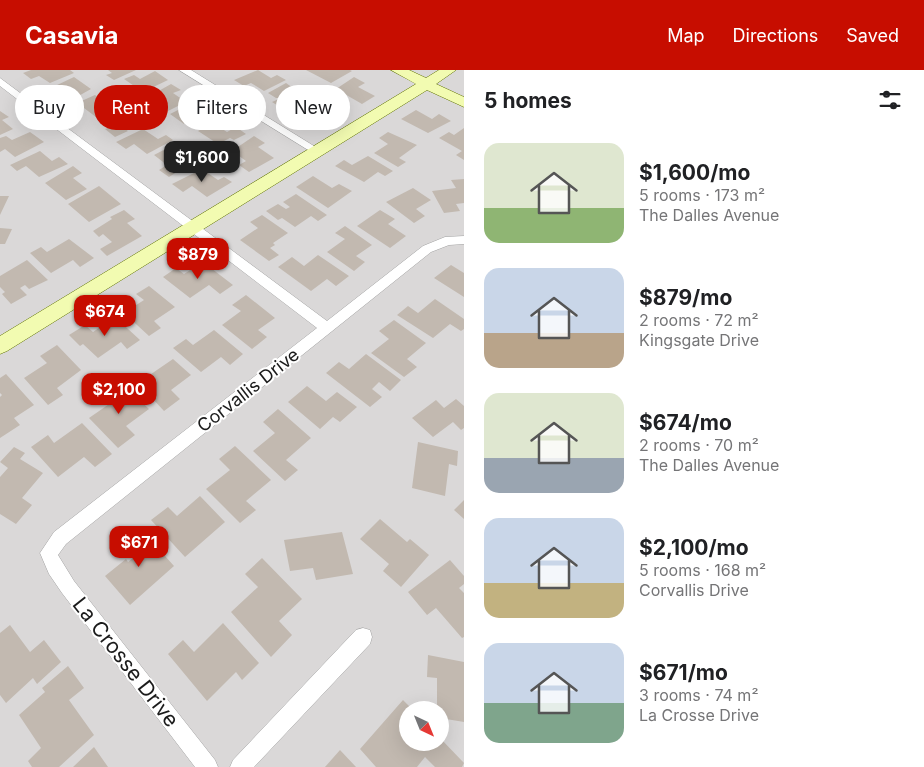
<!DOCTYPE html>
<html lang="en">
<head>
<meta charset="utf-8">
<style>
  body { margin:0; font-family:Inter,sans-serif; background:#f2f2f2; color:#202124; height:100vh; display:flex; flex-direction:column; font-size:19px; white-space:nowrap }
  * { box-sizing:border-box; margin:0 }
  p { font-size:16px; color:#757577 }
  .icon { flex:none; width:28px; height:28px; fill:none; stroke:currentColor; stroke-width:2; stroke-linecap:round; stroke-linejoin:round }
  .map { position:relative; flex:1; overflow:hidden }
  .sheet { display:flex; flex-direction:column; background:#fff; width:460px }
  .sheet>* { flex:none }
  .hud { position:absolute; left:15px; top:15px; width:374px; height:45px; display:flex; gap:10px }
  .needle { width:32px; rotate:137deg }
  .tools { position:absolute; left:399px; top:631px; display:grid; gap:10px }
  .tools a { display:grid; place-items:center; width:50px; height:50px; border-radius:50%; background:#fff; box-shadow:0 5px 20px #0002; font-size:25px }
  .price { position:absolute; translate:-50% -42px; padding:0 11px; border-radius:10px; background:#c70d00; color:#fff; font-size:16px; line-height:32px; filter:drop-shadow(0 1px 2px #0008) }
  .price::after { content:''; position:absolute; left:50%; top:30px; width:15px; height:11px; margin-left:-8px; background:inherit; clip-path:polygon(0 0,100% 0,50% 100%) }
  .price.active { background:#222; color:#fff }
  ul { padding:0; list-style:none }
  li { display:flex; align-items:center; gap:15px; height:125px; padding:0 20px }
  li span { display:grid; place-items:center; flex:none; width:140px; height:100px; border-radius:15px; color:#555 }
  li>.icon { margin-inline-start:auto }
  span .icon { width:60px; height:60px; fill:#fffc; stroke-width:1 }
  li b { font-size:21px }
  h2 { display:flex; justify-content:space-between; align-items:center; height:60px; padding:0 20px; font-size:21px }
  .pill { padding:0 18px; border-radius:22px; background:#fff; box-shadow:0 5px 20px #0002; font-size:18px; line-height:45px }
  .pill.active { background:#c70d00; color:#fff }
  header { display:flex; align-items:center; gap:30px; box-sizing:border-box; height:70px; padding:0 25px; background:#c70d00; color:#fff }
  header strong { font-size:24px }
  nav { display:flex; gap:28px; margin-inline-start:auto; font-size:18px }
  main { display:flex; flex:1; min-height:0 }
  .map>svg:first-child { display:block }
  .residential { fill:#dad8d8; fill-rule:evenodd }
  .building { fill:#c2b9b0 }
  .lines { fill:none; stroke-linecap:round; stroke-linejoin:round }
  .street-casing { stroke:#a2a2a2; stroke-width:1 }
  .secondary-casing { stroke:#607302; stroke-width:1 }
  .street { fill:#fff; fill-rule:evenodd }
  .secondary { fill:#f2fbb1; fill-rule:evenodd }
  .labels { text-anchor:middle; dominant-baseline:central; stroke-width:4; stroke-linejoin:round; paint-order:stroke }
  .street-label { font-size:18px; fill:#1b1b1b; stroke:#fff }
  .near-street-label { font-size:21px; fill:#1b1b1b; stroke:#fff }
</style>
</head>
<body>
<header>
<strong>Casavia</strong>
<nav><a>Map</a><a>Directions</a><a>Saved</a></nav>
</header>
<main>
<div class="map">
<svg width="464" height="697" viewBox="0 0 464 697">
  <rect width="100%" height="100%" fill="#edeae0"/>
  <!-- residential -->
  <path class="residential" d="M0 0H464V697H0ZM408 640H440V672H408Z"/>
  <!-- building -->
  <path class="building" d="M31 0H70L74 3 50 13 39 6 31 9 23 3Z
    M108 0H136L114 10 106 5 112 3Z
    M258 0 271 8 277 5 286 10 264 21 251 13 244 16 234 10Z
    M306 0H350L352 1 331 13Z
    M155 1 168 10 143 22 124 9 134 5 140 9Z
    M74 7 91 19 66 33 58 27 66 23 55 16Z
    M354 7 365 13 358 17 375 26 362 34 336 19Z
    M286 13 307 28 285 40 272 32 281 28H276L268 23Z
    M171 14 181 20 173 23 186 32 160 45 153 40 161 36 148 27Z
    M95 25 106 33 113 30 120 35 96 47 84 38 76 42 68 37Z
    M194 32 200 36 204 35 219 44 196 56 188 52 184 54 170 44Z
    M317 33 332 42 338 38 347 43 326 55 311 46 304 51 293 44Z
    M118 40 128 47 135 43 143 49 124 58 128 61 115 67 105 59 113 56 102 48Z
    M416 40 432 49 439 44 451 51 428 63 401 49Z
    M0 41 9 47 2 50 13 59 0 65Z
    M213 53 227 62 236 57 246 64 234 70 230 68 218 74 198 61Z
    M464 58V90L456 85 462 81 439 68 449 62 454 65Z
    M143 59 158 69 166 65 173 70 147 84 134 74 126 79 116 72Z
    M30 62 44 72 15 87 5 79 0 82V68L6 66 12 70Z
    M388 62 417 75 399 88 406 92 398 97 374 83 388 74 379 68Z
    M254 66 265 73 258 77 274 88 249 102 239 95 246 91 232 81Z
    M179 72 186 77 179 81 194 91 169 107 159 100 167 95 154 85Z
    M40 81 52 91 59 87 68 94 39 107 26 96 17 101 10 95Z
    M368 86 393 101 385 106 378 102 364 112 335 96 344 90 352 95Z
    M73 96 82 103 73 108 87 119 66 130 45 113Z
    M202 99 218 110 224 107 232 112 207 127 192 116 183 122 172 114Z
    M313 106 332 118 339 114 352 121 328 138 296 117Z
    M464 109V133L456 134 460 141 444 143 432 121 456 118 451 110Z
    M99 116 121 134 89 152 68 134Z
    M413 118 431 130 416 139 425 146 414 153 386 132Z
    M296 124 327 145 318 151 311 146 295 157 282 148 278 150 266 141 278 134 286 139 290 137 283 132Z
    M0 126H9L0 145Z
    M124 140 135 149 127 153 142 166 107 186 100 179 112 172 103 164 99 167 93 161 112 149 110 147Z
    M380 140 395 149 388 154 406 166 390 178 357 156Z
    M262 145 288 163 273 173 275 175 270 178 279 185 269 191 240 170 258 158 250 152Z
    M345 156 372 175 356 186 365 192 354 201 327 182 345 169 335 163Z
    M0 158 12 159 5 174H0Z
    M69 169 94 188 80 197 73 190 51 203 30 183 41 177 47 182Z
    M318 185 349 206 336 216 327 209 311 221 278 197 292 187 304 196Z
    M27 190 48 210 29 219 25 215 20 218 27 225 11 234 2 224 5 222 0 217V206Z
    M203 192 233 215 220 224 209 215 190 228 163 207 176 198 184 204Z
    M451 195 464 203V227L434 208Z
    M149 216 175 237 154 251 161 258 149 266 124 243 144 230 136 224Z
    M246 225 275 248 258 260 267 267 252 279 222 255 241 241 232 235Z
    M435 229 464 249V259L461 261 450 254 433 268 397 245 408 236 418 243Z
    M115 247 140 270 127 279 121 272 98 288 83 274 80 276 69 265 85 255 93 262Z
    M394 250 426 273 407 289 417 297 404 307 371 283 389 269 379 261Z
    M214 260 243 284 230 295 221 287 201 302 173 278 186 269 193 275Z
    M57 275 81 300 57 318 63 325 48 335 24 308 47 293 40 286Z
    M366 284 401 310 390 321 379 312 372 319 382 327 370 337 326 303 339 292 349 299Z
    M173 289 191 305 171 320 180 329 164 341 138 313Z
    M6 304 34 335 14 348 20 355 0 368V327L2 325 0 323V308Z
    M122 313 149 339 126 356 135 365 118 378 89 348 115 330 108 323Z
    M307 316 326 331 337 322 357 337 340 352 333 347 320 359 288 332Z
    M456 329 464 336V358L461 360 453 352 433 367 412 348 436 330 444 338Z
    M278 339 311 368 286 390 298 400 285 411 253 381 275 363 263 352Z
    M82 353 112 384 95 397 84 387 58 407 31 377 48 365 54 373Z
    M418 372 458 381 457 396 449 394 445 426 412 418Z
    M235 376 271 410 246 431 256 440 240 453 206 419 230 400 219 389Z
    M14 377 25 383 20 389 43 403 22 428 32 435 16 454 0 444V407L8 398 0 392Z
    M200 426 225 452 185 487 151 450 168 437 177 446Z
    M464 430V449L454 440Z
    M380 449 407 472 410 469 429 485 401 517 383 501 389 494 360 469Z
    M140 458 174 496 130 535 105 506 126 489 128 492 137 485 125 471Z
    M342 462 353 504 316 510 313 498 290 501 284 470Z
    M262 488 302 529 279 551 292 565 271 587 231 542 258 517 245 504Z
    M450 490 464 506V514L459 518 464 523V567L462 568 436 538 427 545 408 522Z
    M223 553 259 593 242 610 236 602 207 631 168 584 183 570 194 582Z
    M10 555 30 582 44 570 61 592 37 614 33 608 6 633 0 625V563Z
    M428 585 464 592V652L440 648V640H437V608L427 607Z
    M68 596 84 618 69 630 94 665 59 697H32L28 691 41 678 19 645 45 622 42 618Z
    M403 630 413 640H408V672H440V668L464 693 462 697H435L425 687 417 697H376L360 679Z
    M94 677 108 697H73Z
    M340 680 356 697H325Z"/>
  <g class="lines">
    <!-- street casing -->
    <g class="street-casing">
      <path id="street" d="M179 0H191L322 81 317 84 313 83Z
        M0 8 327 251 423 176 445 167 464 166V174L449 175 431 182 66 474 58 485 74 511 215 690 218 697H195L62 523 49 504 40 483 54 462 317 258 0 16Z
        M363 558 370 560 372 567 370 574 254 697H230L233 690 356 560Z"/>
    </g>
    <!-- secondary casing -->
    <g class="secondary-casing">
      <path id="secondary" d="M391 0H409L426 8 439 0H456L436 14 464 27V37L427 20 7 281 0 284V266L416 14Z"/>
    </g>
    <!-- street -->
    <use href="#street" class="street"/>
    <!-- secondary -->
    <use href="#secondary" class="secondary"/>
  </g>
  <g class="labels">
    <!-- street labels -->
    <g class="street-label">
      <text transform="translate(248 320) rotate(-38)">Corvallis Drive</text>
    </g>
    <!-- near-street labels -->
    <g class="near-street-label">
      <text transform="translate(126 592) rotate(52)">La Crosse Drive</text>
    </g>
  </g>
</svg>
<div class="tools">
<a><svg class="needle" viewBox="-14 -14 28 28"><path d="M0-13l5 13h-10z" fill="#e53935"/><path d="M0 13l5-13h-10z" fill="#757577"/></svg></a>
</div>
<b class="price active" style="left:202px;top:113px">$1,600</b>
<b class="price" style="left:198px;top:210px">$879</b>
<b class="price" style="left:105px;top:267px">$674</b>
<b class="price" style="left:119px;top:345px">$2,100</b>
<b class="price" style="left:139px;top:498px">$671</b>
<div class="hud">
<a class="pill">Buy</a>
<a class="pill active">Rent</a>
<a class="pill">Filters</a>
<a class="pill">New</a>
</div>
</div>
<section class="sheet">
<h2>5 homes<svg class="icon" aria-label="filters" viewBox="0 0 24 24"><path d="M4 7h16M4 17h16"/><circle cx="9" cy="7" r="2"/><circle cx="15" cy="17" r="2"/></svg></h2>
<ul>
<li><span style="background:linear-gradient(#dfe7d0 65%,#8fb573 0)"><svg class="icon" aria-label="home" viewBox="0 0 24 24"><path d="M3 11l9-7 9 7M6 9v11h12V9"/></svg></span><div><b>$1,600/mo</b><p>5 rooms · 173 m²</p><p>The Dalles Avenue</p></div></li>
<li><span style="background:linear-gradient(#c9d6e8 65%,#b9a48a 0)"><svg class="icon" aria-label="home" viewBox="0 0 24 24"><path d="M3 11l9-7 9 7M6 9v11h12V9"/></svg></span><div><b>$879/mo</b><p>2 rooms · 72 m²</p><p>Kingsgate Drive</p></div></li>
<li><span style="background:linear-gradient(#dfe7d0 65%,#9aa5b1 0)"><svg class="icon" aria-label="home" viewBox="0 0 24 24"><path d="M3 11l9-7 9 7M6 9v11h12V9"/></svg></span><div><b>$674/mo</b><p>2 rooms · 70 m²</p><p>The Dalles Avenue</p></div></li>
<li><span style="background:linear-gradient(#c9d6e8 65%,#c2b280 0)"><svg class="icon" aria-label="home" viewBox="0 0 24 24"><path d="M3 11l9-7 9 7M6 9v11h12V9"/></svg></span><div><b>$2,100/mo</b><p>5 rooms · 168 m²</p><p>Corvallis Drive</p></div></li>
<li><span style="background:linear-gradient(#c9d6e8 60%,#7fa58c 0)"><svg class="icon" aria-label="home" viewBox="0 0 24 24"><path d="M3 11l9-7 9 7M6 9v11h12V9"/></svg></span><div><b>$671/mo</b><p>3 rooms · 74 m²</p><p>La Crosse Drive</p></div></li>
</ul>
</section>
</main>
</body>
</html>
